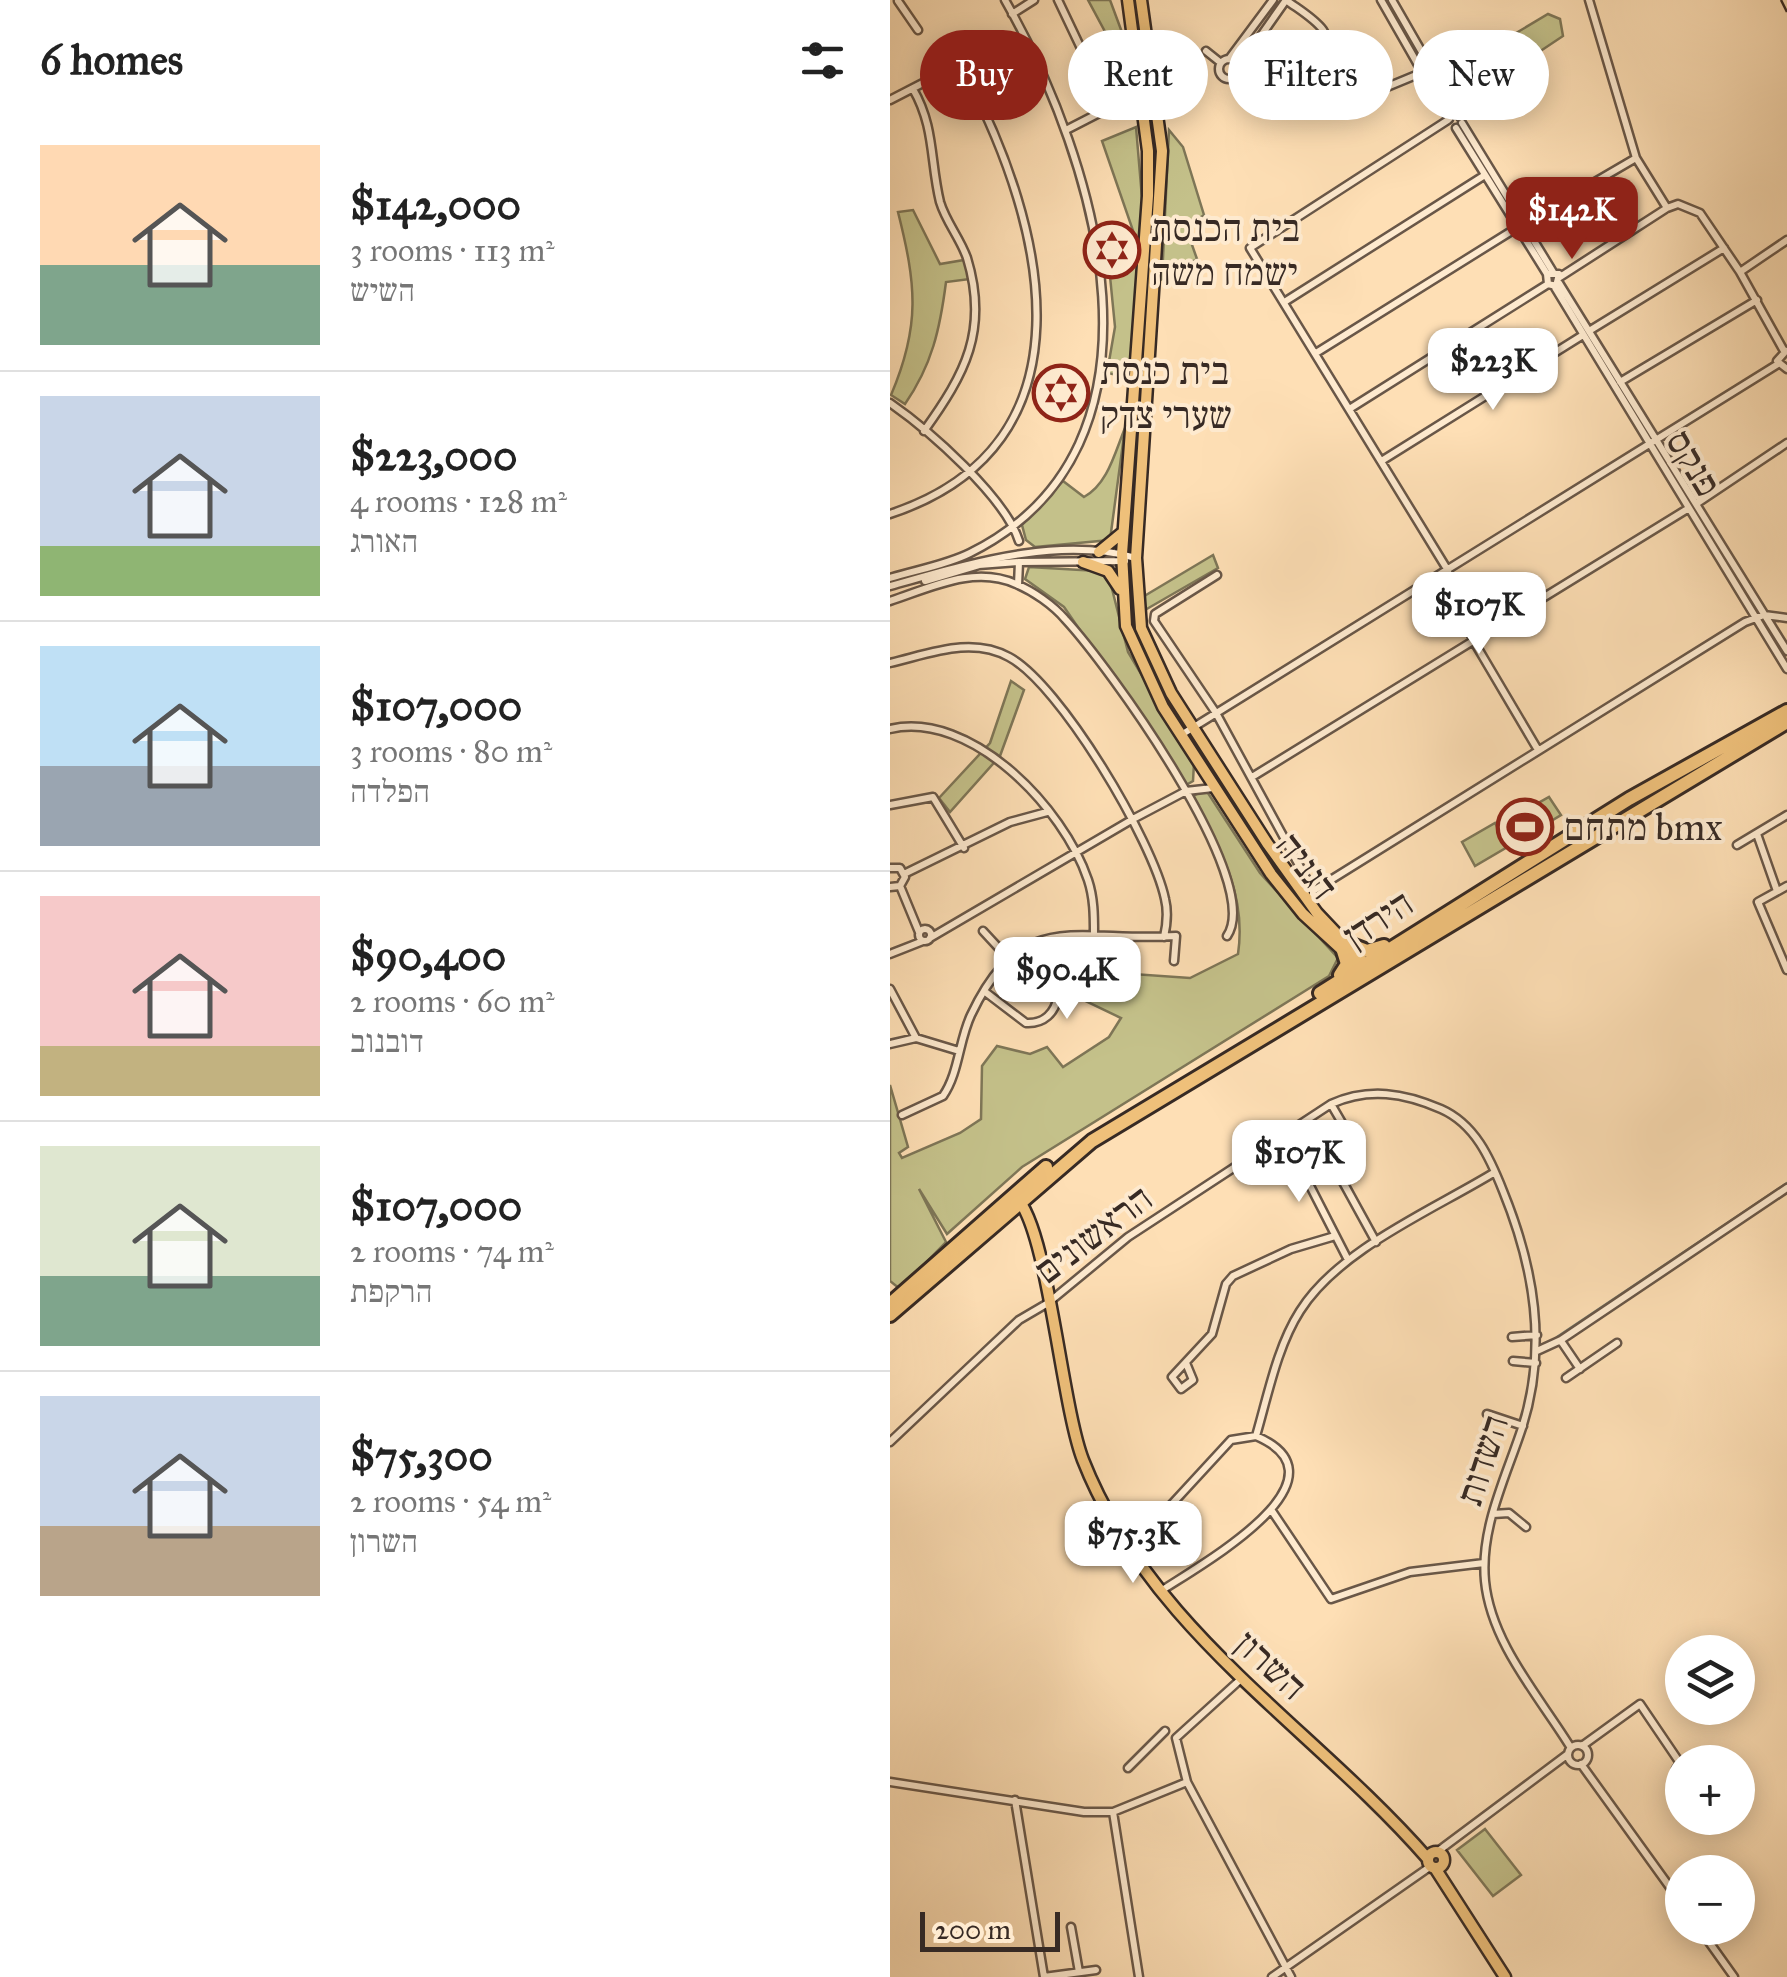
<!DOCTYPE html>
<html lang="en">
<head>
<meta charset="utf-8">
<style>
  body { margin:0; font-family:"IM FELL Great Primer","Frank Ruhl Libre",serif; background:#f6f6f6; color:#222; height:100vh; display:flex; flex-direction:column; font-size:38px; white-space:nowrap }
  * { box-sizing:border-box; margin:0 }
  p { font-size:32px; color:#767676 }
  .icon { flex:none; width:55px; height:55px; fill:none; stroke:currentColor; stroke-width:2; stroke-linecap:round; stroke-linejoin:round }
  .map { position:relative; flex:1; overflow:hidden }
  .drawer { display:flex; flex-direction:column; background:#fff; width:890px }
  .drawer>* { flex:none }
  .banner { position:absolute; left:30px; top:30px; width:715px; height:90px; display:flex; gap:20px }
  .controls { position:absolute; left:775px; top:1635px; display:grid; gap:20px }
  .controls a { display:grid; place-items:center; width:90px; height:90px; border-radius:50%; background:#fff; box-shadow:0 5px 25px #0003; font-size:50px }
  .scale { position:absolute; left:30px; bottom:25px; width:140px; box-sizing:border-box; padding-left:10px; border:5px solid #372a24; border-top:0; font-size:28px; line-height:35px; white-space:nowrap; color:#372a24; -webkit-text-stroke:8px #feeacf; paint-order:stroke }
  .price { position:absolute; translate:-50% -85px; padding:0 22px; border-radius:20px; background:#fff; color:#222; font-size:32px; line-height:65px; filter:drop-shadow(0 2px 5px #0008) }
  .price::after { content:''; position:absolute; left:50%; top:60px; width:30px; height:22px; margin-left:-15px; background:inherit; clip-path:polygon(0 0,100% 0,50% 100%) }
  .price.active { background:#8f2418; color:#fff }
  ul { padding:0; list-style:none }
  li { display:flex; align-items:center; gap:30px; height:250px; padding:0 40px }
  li+li { border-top:2px solid #e0e0e0 }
  li span { display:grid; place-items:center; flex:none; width:280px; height:200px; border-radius:0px; color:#555 }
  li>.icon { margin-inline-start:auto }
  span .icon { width:120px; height:120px; fill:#fffc; stroke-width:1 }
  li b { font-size:42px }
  h2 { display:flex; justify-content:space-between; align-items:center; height:120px; padding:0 40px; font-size:42px }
  .chip { padding:0 35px; border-radius:45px; background:#fff; box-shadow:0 5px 25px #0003; font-size:35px; line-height:90px }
  .chip.active { background:#8f2418; color:#fff }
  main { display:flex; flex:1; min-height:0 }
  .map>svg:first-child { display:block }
  .green { fill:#c4c18a; stroke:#7e7657; stroke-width:2.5 }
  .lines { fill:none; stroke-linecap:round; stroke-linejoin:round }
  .stream { stroke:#768277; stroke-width:2.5 }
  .minor-casing { stroke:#695748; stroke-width:11 }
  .major-casing { stroke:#372a24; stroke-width:15 }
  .highway-casing { stroke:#372a24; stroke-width:18 }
  .minor { stroke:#feeacf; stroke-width:6 }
  .major { stroke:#efc07a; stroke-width:10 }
  .highway { stroke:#efc07a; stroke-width:12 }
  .rail { stroke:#372a24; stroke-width:2.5; stroke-dasharray:18 18; stroke-linecap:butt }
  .labels { text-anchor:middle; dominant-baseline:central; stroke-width:8; stroke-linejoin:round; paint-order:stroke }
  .poi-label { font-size:38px; fill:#372a24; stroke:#feeacf; text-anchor:start }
  .street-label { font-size:38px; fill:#372a24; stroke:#feeacf }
</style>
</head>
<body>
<main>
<section class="drawer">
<h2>6 homes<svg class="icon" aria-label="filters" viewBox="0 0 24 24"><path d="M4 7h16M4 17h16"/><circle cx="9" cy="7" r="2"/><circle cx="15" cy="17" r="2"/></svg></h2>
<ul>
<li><span style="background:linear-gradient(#ffd9b3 60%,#7fa58c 0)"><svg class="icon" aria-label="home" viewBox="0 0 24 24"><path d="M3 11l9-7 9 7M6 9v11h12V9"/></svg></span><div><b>$142,000</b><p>3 rooms · 113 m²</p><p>השיש</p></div></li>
<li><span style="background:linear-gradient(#c9d6e8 75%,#8fb573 0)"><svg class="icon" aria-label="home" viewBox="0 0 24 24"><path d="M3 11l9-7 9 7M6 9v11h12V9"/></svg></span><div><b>$223,000</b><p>4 rooms · 128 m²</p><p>האורג</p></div></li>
<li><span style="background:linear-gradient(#bfe0f5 60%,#9aa5b1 0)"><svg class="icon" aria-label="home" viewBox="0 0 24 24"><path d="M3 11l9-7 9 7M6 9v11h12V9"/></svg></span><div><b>$107,000</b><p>3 rooms · 80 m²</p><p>הפלדה</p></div></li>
<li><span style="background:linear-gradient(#f6c9c9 75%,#c2b280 0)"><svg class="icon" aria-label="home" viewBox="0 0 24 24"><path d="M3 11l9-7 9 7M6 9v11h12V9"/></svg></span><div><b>$90,400</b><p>2 rooms · 60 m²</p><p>דובנוב</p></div></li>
<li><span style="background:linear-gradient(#dfe7d0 65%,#7fa58c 0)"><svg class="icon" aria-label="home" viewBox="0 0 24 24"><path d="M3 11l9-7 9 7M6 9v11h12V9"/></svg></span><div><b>$107,000</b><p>2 rooms · 74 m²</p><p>הרקפת</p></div></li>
<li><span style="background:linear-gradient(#c9d6e8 65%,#b9a48a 0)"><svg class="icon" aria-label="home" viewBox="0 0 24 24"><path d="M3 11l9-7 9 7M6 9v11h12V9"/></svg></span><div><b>$75,300</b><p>2 rooms · 54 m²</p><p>השרון</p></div></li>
</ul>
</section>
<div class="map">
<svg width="897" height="1977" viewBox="0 0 897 1977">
  <rect width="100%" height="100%" fill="#fedfb5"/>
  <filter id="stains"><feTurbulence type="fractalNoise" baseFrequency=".002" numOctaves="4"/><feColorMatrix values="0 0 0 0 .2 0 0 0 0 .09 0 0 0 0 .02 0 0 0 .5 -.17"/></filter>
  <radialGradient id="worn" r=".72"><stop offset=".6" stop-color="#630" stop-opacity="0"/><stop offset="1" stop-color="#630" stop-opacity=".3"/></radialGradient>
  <!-- green -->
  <path class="green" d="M198 0H220L233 35 238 97 220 41Z
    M658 14 670 19 673 36 637 60 626 59 619 46 621 36Z
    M246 127 253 210 239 377 217 373 225 327 219 266 245 265 248 245 212 141Z
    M279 130 293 147 314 215 296 228 307 259 272 279Z
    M23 210 50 264 74 260 80 279 56 282C50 329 42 365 15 404L1 395C31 325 26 284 8 212Z
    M235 428 220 540 145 547 136 540 132 525 173 481 194 497C218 484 225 452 235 428Z
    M323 555 328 568 255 610 251 598Z
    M139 567 208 571 220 581 238 652 304 763 303 781 296 785 174 607 135 579Z
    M121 681 134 690 110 756 60 812 49 798 100 743Z
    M316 790 370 873 448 958 439 976 132 1167 57 1234 29 1189 56 1242 10 1289 0 1281V1085L18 1147 9 1153 12 1158 70 1133 91 1119 92 1066 107 1046 140 1054 157 1047 173 1067 219 1037 231 1018 187 997 200 971 300 978 348 954C357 894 329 847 302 796Z
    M659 797 671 815 621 845 609 825Z
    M605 823 619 846 585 866 572 842Z
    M595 1829 631 1875 603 1896 567 1850Z"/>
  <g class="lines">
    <!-- stream -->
    <path class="stream" d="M667 1337 897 1183"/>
    <!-- minor casing -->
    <g class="minor-casing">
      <path id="minor" d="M168 0 217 103 213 111 178 129
        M491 0 559 119
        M502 0 568 115
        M699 0 746 158 777 208 788 204 810 213 850 272 894 351
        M8 1 28 30
        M122 14 144 0
        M316 51 331 63
        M339 59 383 0
        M329 69a10 10 0 1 1 20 0a10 10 0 1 1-20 0Z
        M349 67 396 0
        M346 75C361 86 377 101 396 100 429 100 452 58 433 30 424 18 408 9 396 0
        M23 89C45 127 40 161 50 202 56 222 70 238 77 258 99 330 75 374 34 431
        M0 100 62 68 76 75C156 226 209 445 0 514
        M456 104 531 73
        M570 117 646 73
        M558 120 360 248 557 569 583 640 648 750
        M572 123 663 272
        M566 128 657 274
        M633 224 746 158
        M850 272 897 240
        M670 277 777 208
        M669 283 897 651
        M664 286 897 669
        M396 301 595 175
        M699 331 834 248
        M896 351 887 361 897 369
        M426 353 628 227
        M730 382 867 300
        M0 403C39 430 115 497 129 541
        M461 408 658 284 666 286 669 274H657L658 284
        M493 460 693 335
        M806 504 897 443
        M327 575 265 614 264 621 326 713 423 891V907
        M0 578C26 570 56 565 80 553 295 446 206 160 115 0
        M35 581 89 565 129 562 235 561
        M128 585 129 562
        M0 586C76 565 167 535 246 558
        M0 601C40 588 84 565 126 584 143 591 163 605 175 619 217 664 375 881 337 936
        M0 663C39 654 81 636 119 657 170 684 263 841 275 899 278 911 277 924 274 937
        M0 729C81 710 174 808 198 880 204 898 204 916 204 934
        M291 735 888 364
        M362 777 799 508
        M0 805 43 797 74 848
        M867 834 887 891
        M847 845 897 815
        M0 868H10L15 877 10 886 0 887
        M14 874 120 822 157 812
        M10 886 29 932
        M897 886 868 902 897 970
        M423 891 855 622 874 615 897 618
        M29 935a6 6 0 1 1 12 0a6 6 0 1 1-12 0Z
        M93 931 118 958
        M40 938 243 819 296 791 323 788
        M0 954 33 941
        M0 989 26 1038
        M94 991 136 1023C154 1024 165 1013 168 996L156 981 114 962
        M0 1044 26 1038 69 1051
        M441 1104 466 1147
        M12 1115 53 1096C69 1073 69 1040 81 1015 133 905 189 943 286 936L284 961
        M394 1135 457 1258
        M409 1166 442 1162 486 1242
        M622 1337 647 1335
        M671 1341 690 1369
        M647 1351 671 1340 897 1188
        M623 1361 646 1363
        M296 1363 303 1380 291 1389 282 1377 322 1334 336 1284 343 1276 401 1249 445 1236
        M676 1378 727 1343
        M597 1414 633 1426
        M366 1436C378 1395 387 1347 410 1311 449 1249 543 1210 605 1172
        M0 1442 129 1320 158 1303 238 1237 441 1104C479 1087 514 1093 551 1109 585 1124 600 1158 613 1191 644 1267 658 1347 632 1428 616 1477 590 1528 595 1581 601 1643 649 1696 681 1748
        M382 1511 441 1599 520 1572 594 1563
        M603 1514 619 1513 636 1527
        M236 1540 282 1504 341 1440 366 1436C466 1479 310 1565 271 1591
        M678 1755a10 10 0 1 1 20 0a10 10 0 1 1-20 0Z
        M692 1746 750 1704 790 1763 786 1769
        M691 1764 792 1904
        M238 1768 275 1731
        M0 1782 194 1812H223L297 1782 286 1738 351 1679
        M297 1782 401 1977
        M125 1800 154 1977
        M223 1812 249 1977
        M547 1852 678 1754
        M181 1927 189 1972
        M809 1928 844 1977
        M154 1977 206 1970
        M382 1977 541 1866"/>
    </g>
    <!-- major casing -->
    <g class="major-casing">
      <path id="major" d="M238 0 258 151V196L232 554 236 626 273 707 381 874 413 914 474 970
        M251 0 272 151 246 558 251 628 281 693 377 843 427 913 478 967
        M209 552 232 533
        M193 562 218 571 230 589
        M126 1197C158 1228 171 1403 193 1460 260 1631 423 1727 538 1859
        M538 1860a8 8 0 1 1 16 0a8 8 0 1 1-16 0Z
        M545 1868 615 1977"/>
    </g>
    <!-- highway casing -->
    <g class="highway-casing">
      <path id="highway" d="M459 944 477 951 494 946
        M450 975 457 964 453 951
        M430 993 739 799 897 711
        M0 1304 156 1167
        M0 1315 202 1141 897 722"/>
    </g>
    <!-- minor -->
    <use href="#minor" class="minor"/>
    <!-- major -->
    <use href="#major" class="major"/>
    <!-- highway -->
    <use href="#highway" class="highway"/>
    <!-- rail -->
    <path class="rail" d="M891 0 897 12"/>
  </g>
  <!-- icons -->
  <defs>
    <g id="synagogue-ring" transform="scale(2.875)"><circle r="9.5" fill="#feeacf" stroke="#8f2418" stroke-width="1.5"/><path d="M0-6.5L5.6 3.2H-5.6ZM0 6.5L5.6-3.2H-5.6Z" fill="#8f2418"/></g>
    <g id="stadium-ring" transform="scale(2.875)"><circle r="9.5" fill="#feeacf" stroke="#8f2418" stroke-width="1.5"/><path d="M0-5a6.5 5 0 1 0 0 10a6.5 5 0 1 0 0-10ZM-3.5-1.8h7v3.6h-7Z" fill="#8f2418"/></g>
  </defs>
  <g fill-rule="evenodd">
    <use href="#synagogue-ring" x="222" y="250"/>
    <use href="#synagogue-ring" x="171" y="393"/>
    <use href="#stadium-ring" x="635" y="827"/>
  </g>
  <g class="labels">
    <!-- poi labels -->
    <g class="poi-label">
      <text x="261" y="228">בית הכנסת<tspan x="261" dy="44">ישמח משה</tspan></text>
      <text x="210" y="371">בית כנסת<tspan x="210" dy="44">שערי צדק</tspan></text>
      <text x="674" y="827">מתחם bmx</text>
    </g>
    <!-- street labels -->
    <g class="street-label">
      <text transform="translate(804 463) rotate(59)">פנקס</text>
      <text transform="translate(417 866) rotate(52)">דגניה</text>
      <text transform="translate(488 919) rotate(-33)">הירדן</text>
      <text transform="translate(203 1234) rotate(-37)">הראשונים</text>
      <text transform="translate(592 1460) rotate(-72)">השדות</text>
      <text transform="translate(381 1665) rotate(43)">השרון</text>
    </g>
  </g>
  <rect width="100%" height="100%" filter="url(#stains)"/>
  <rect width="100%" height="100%" fill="url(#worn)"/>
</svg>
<div class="controls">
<a><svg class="icon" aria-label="layers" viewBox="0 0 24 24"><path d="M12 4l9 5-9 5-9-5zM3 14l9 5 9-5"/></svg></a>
<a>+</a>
<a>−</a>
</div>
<div class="scale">200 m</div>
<b class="price active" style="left:682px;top:262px">$142K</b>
<b class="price" style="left:603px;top:413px">$223K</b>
<b class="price" style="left:589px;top:657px">$107K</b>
<b class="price" style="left:177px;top:1022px">$90.4K</b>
<b class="price" style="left:409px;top:1205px">$107K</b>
<b class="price" style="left:243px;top:1586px">$75.3K</b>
<div class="banner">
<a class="chip active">Buy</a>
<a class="chip">Rent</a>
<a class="chip">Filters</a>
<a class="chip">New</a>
</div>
</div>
</main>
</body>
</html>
